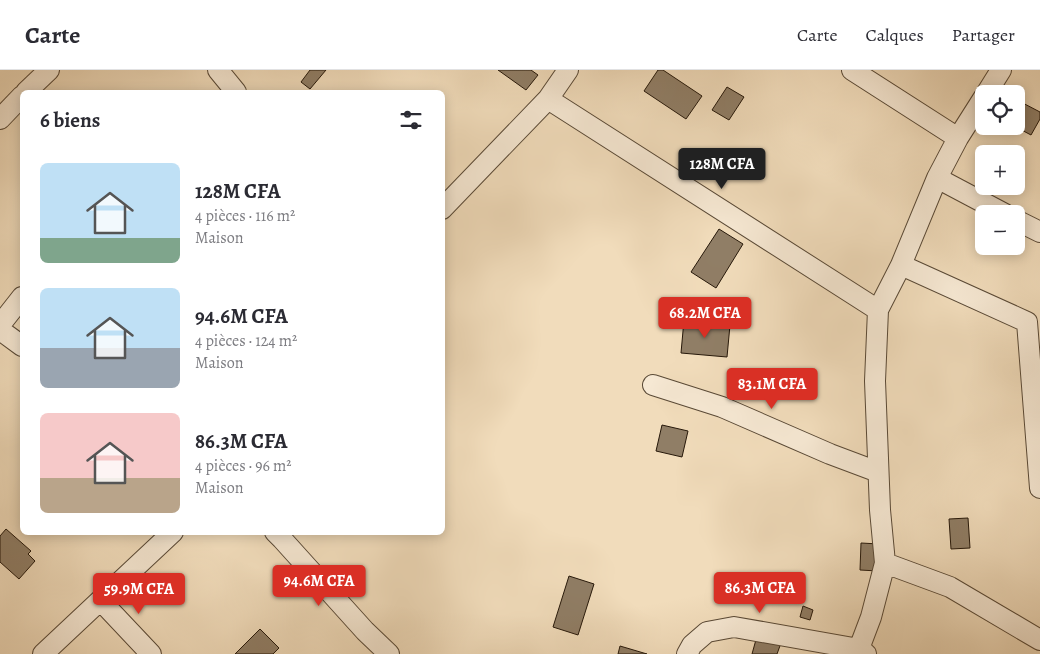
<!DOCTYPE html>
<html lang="fr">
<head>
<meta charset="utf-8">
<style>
  body { margin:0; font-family:Alegreya,serif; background:#f7f7f7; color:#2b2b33; height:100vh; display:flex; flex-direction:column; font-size:19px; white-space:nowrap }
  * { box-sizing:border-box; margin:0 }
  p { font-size:16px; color:#7c7c81 }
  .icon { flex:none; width:28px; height:28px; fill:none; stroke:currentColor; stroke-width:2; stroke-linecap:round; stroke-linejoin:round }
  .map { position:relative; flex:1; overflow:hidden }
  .sheet { position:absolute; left:20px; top:20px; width:425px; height:445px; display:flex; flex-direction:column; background:#fff; border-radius:8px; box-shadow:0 2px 12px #0003 }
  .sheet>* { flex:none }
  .fabs { position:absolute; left:975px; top:15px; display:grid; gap:10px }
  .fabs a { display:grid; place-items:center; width:50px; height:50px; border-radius:8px; background:#fff; box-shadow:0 2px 12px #0003; font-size:25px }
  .price { position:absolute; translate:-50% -42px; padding:0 11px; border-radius:5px; background:#d93025; color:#fff; font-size:16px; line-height:32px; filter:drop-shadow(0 1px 2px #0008) }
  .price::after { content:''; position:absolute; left:50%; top:30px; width:15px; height:11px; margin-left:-8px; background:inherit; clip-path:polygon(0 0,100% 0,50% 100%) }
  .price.selected { background:#222; color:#fff }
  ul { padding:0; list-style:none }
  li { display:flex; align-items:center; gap:15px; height:125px; padding:0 20px }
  li span { display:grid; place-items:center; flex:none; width:140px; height:100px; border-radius:8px; color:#555 }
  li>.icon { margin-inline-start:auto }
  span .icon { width:60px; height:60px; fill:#fffc; stroke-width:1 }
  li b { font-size:21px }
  h2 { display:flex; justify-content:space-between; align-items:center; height:60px; padding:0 20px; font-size:21px }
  header { display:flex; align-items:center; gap:30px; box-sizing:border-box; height:70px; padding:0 25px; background:#fff; border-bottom:1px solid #e1e1e2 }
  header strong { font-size:24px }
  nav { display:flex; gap:28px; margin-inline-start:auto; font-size:18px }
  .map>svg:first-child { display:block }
  .building { fill:#907e66; stroke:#26180a }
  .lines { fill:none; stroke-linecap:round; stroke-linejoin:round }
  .minor-casing { stroke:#594936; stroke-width:22 }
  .minor { stroke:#f6e8d3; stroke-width:20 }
</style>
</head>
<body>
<header>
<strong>Carte</strong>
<nav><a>Carte</a><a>Calques</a><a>Partager</a></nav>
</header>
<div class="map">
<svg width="1040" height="584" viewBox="0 0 1040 584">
  <rect width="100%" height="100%" fill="#f1dcbb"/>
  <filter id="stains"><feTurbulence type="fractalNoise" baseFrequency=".004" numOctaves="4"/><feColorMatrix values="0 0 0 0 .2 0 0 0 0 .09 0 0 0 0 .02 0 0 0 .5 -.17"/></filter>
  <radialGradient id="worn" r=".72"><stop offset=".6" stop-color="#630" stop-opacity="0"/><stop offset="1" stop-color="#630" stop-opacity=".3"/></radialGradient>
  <!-- building -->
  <path class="building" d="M310 0H326L310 19 301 12Z
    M498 0H531L538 5 526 20Z
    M658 0H663L702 26 686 49 644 21Z
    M727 17 744 27 729 50 712 40Z
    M1017 30 1040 42V49L1031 65 1014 56H1016V33Z
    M719 159 743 174 716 218 691 202Z
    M684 250 730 255 727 287 681 283Z
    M662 355 688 361 682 387 656 381Z
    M968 448 970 478 951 479 949 449Z
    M6 459 31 481 28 484 35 491 19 509 0 492V466Z
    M861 473 879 474 878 501 860 500Z
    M569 506 594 514 578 565 553 557Z
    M803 536 813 540 810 550 800 547Z
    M260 559 279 578 273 584H235Z
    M757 566 781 573 777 584H752Z
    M620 576 647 584H618Z"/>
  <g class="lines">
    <!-- minor casing -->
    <g class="minor-casing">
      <path id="minor" d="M218 0 236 22
        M852 0 958 68
        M26 22 49 0
        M986 24 1001 0
        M548 29 878 240
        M0 49 22 26
        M937 108 1005 144
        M442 139 548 29 568 0
        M1016 150 1040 162
        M901 195 1027 252 1040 418
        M0 255 22 227
        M0 260 22 276
        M653 315 722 337 830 384 878 402
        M275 462 282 469 365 561 389 584
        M885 493 950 517 1040 570
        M101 531 151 584
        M43 584 173 462
        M687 584 692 575 707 562 734 557 859 579 866 584
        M857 584 871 547 885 493 880 440 875 311 878 240 901 195 937 108 958 68 984 27"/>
    </g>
    <!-- minor -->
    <use href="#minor" class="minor"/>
  </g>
  <rect width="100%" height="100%" filter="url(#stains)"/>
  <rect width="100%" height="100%" fill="url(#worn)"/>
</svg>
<div class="fabs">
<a><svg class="icon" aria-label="locate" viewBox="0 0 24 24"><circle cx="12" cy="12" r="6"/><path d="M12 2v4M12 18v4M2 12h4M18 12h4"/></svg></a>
<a>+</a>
<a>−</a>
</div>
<b class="price selected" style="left:722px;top:120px">128M CFA</b>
<b class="price" style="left:705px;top:269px">68.2M CFA</b>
<b class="price" style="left:772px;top:340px">83.1M CFA</b>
<b class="price" style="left:319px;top:537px">94.6M CFA</b>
<b class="price" style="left:760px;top:544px">86.3M CFA</b>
<b class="price" style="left:139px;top:545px">59.9M CFA</b>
<section class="sheet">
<h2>6 biens<svg class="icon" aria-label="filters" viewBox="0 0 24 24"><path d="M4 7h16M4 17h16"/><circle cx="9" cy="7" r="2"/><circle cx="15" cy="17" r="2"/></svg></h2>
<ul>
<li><span style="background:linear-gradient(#bfe0f5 75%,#7fa58c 0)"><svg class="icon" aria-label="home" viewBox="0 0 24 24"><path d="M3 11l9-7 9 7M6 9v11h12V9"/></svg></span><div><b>128M CFA</b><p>4 pièces · 116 m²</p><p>Maison</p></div></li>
<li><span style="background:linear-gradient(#bfe0f5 60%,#9aa5b1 0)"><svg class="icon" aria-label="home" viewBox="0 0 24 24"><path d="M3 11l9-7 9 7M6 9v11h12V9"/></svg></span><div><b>94.6M CFA</b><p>4 pièces · 124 m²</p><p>Maison</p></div></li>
<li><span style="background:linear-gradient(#f6c9c9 65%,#b9a48a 0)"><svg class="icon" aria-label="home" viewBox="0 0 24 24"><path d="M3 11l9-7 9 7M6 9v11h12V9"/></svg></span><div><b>86.3M CFA</b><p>4 pièces · 96 m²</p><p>Maison</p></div></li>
</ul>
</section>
</div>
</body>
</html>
